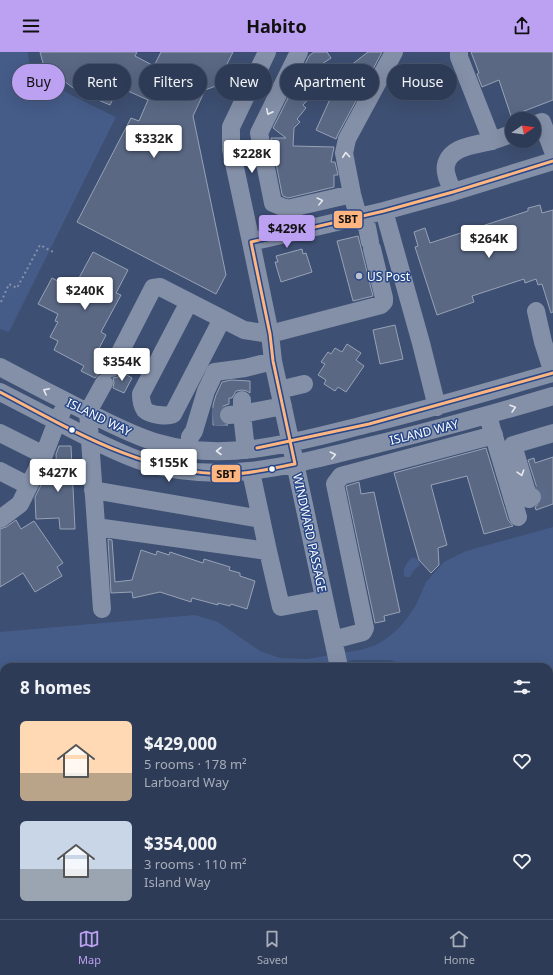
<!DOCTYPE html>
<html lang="en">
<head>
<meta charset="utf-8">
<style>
  body { margin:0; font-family:"Noto Sans",sans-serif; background:#3a4660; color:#f1f3f6; height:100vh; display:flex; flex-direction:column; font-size:15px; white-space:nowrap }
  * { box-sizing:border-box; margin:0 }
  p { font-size:13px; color:#a7adb9 }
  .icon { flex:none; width:22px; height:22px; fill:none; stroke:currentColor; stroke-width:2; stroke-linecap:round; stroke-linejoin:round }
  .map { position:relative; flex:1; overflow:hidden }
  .details { position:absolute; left:0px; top:611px; width:553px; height:256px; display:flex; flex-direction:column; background:#2e3b56; border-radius:12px 12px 0 0; box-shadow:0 4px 16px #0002,0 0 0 1px #49556c }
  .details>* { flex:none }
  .hud { position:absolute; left:12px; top:12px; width:529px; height:36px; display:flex; gap:8px }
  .needle { width:26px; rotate:77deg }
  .fabs { position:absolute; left:505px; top:60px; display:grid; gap:8px }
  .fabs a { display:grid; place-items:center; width:36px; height:36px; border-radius:50%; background:#2e3b56; box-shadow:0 4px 16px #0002,0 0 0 1px #49556c; font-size:20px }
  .price { position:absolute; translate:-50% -34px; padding:0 9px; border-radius:4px; background:#fff; color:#222; font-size:13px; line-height:26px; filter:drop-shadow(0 1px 2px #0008) }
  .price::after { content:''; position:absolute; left:50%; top:24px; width:12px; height:9px; margin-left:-6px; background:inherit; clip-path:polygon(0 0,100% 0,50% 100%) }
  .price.selected { background:#bca0f2; color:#111 }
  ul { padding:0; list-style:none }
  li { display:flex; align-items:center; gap:12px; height:100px; padding:0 20px }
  li span { display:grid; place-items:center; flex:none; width:112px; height:80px; border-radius:6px; color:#555 }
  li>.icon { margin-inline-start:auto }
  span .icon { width:48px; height:48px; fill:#fffc; stroke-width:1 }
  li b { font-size:17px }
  h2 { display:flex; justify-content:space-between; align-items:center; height:48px; padding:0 20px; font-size:17px }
  .chip { padding:0 14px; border-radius:18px; background:#2e3b56; box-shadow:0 4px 16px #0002,0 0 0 1px #49556c; font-size:14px; line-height:36px }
  .chip.selected { background:#bca0f2; color:#111 }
  header { display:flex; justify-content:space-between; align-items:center; height:52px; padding:0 20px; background:#bca0f2; color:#111; font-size:18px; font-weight:700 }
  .menu { display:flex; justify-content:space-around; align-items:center; height:56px; border-top:1px solid #49556c; background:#2e3b56; font-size:11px; color:#a7adb9 }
  .menu a { display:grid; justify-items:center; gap:2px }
  .menu .selected { color:#bca0f2 }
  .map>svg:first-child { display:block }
  .water { fill:#455c89 }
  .building { fill:#5a6884; stroke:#97a2b6 }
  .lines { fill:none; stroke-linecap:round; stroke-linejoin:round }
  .minor-tunnel { stroke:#5a6987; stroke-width:18; stroke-dasharray:18 9; stroke-linecap:butt }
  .path { stroke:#8490a8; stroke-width:2; stroke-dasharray:2 3; stroke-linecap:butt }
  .minor { stroke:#8490a8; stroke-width:18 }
  .bus-1-casing { stroke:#274788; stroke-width:6 }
  .bus-1 { stroke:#ffb580; stroke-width:3 }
  .oneway { stroke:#e6e9ee }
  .poi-dot { fill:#bbc1ce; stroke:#274788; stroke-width:1.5 }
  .bus-dot { fill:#fff; stroke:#274788; stroke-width:1.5 }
  .labels { text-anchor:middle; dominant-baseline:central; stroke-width:3; stroke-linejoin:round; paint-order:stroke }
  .poi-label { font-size:12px; fill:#fff; stroke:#274788; text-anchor:start }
  .street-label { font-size:12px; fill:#fff; stroke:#274788 }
  .line-badge { stroke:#274788; stroke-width:1.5 }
  .pale-badge-label { font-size:11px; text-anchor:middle; font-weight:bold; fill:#111 }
</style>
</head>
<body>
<header><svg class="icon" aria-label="menu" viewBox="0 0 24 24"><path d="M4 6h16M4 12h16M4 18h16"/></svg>Habito<svg class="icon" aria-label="share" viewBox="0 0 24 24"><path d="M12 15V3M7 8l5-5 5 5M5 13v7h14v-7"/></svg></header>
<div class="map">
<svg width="553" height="867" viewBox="0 0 553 867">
  <rect width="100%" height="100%" fill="#3d4f72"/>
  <!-- water -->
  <path class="water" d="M0 0H28C28 5 29 11 31 15 40 30 98 56 116 65L9 280 0 277Z
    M553 475V632L549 633V615H407L391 608H353L328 615H4V725L0 726V580L195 563 218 570 260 599 280 606 307 607 360 598 376 593 387 586 398 577 408 565 416 553 426 530 444 510 466 499Z
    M413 505 419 508 420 513 414 518 410 525H406L404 524C402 517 408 508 413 505Z
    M553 799V867H477L478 863H549V800Z"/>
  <!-- building -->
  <path class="building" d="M40 0H137L135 4 154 14 161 0H233L216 34 205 38 193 64 226 223 216 242 77 170 131 66 139 69 148 48 119 35 110 53 77 39 47 16 43 11Z
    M314 0H327L331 6 319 14 324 22 305 36 313 42 303 53 306 56 297 67 300 70 294 76 293 94 334 95 331 110H335L338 123H334V135L288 146 283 144 282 142 271 86H286L273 76 309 4Z
    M368 0H382L371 21 368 23 369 24 360 41 349 27 356 21 350 14Z
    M471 0H553V48L511 64 499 28 482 35 477 22 479 21Z
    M335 36 357 47 338 82 336 87 316 78Z
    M540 153 542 161 553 158V260L551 261 542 232 538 233 536 227 525 231 524 227 472 244 474 250 437 263 415 195 418 194 414 180 425 176 430 191 528 159V156Z
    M358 184 373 244 353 249 337 189Z
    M302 197 303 202 306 201 312 220 281 230 275 210H278L276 204Z
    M93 200 128 218 116 241 121 243 101 280 106 283 94 306 103 311 102 316 103 321 98 322 95 326 81 319 84 314 54 298 58 289 50 285 58 270 55 269 58 262 38 252 52 226 73 237Z
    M395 273 403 307 380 312 373 278Z
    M347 292 361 301 356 308 364 314 346 340 338 335 335 339 324 332 326 328 318 323 325 312 321 310 328 300 331 302 335 296 342 300Z
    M122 320 132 326 124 341 113 336 114 331 113 326 118 325Z
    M231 328 250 329V341L247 339 242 338 236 339 232 346H229V352L223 354 219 359V364L220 369 224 372 228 373H213V353L216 343 222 330Z
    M59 394H71L75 477H60L59 466 36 467 35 445 44 427 57 426 56 402Z
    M486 396 508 468 513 474 484 482 467 424 431 433 447 493 438 496 439 513 431 521 419 508 394 421Z
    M553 405V452L536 458 535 455 541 450 542 444 540 439 537 436 528 408 534 406 535 411Z
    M359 430 361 442 374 440 400 560 384 564 385 569 375 571 346 434Z
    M16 468 21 477 34 469 63 511 57 515 62 524 35 540 23 521 0 535V477L6 475Z
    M108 487 112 488 115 530 132 528 141 498 156 503 157 499 169 503 170 500 203 511 204 507 230 515 229 518 240 521V524L255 529 247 557 231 552 230 554 218 551V553L192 546 191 550 160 540 133 546 132 540 111 541Z"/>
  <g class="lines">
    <!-- minor-tunnel -->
    <path class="minor-tunnel" d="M213 365 229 363
      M532 445 553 439"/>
    <!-- path -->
    <path class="path" d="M1 250 9 232 17 236 40 193 53 200"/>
    <!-- minor -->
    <path class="minor" d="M267 0 231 75V97L251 190 270 282 273 309 339 615
      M299 0 259 81 273 151 287 157 352 142
      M459 0V5L492 89
      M534 73 542 70 553 99
      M453 140C450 132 444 122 446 113 450 94 476 93 491 89 498 87 505 84 512 82
      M384 159 421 291 437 355
      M251 190 384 159 453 140 553 109
      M370 190 367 175 358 164 352 142 344 101 347 87 394 0
      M189 250 141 342C141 347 142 354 145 358 150 363 168 365 173 362L222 267
      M536 259 543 290 553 321
      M0 315C30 331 59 346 89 361 111 372 134 384 158 391 229 412 303 388 372 371 433 356 493 338 553 321
      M112 316 153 236 160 235 244 278 270 282 381 253 384 250V246L372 197
      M279 338 304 332
      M0 340C23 352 47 364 70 376 95 389 120 402 147 411 223 434 295 412 369 394 431 379 492 362 553 344
      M242 348V362L246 398
      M229 363 242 362 283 354
      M490 371 518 465
      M0 381 44 403
      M189 398 190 385 194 379 206 339 215 320 245 316 273 309
      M0 419 29 434
      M251 420 268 499
      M93 438 261 467
      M532 445 529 447 513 393 553 381
      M0 467 20 452 44 403 57 369 62 360
      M96 475 268 499 281 555 324 547
      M102 557 88 360 104 331
      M333 588 363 580 365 576 335 432 341 424 494 383
      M549 719 553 718
      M391 863 392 867"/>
    <!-- bus-1 casing -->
    <g class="bus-1-casing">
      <path id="bus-1" d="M0 340C72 378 145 423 229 422 251 422 273 416 295 412L273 309 270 282 251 190 384 159 453 140 553 109
        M257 396 369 372 553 321"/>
    </g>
    <!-- bus-1 -->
    <use href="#bus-1" class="bus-1"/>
  </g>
  <!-- one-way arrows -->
  <defs><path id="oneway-chevron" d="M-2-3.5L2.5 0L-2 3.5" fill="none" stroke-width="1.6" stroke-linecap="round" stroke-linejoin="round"/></defs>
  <g class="oneway">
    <use href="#oneway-chevron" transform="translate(269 60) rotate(116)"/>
    <use href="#oneway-chevron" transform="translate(346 103) rotate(-95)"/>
    <use href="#oneway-chevron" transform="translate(320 149) rotate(-14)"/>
    <use href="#oneway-chevron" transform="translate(46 339) rotate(-153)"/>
    <use href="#oneway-chevron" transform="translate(513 356) rotate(-16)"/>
    <use href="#oneway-chevron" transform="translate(219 399) rotate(180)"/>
    <use href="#oneway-chevron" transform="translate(333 403) rotate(-14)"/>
    <use href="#oneway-chevron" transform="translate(521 421) rotate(73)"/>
  </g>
  <!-- markers -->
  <circle class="poi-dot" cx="359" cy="224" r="4"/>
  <g class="bus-dot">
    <circle cx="72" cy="378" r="3.5"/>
    <circle cx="272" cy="417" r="3.5"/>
  </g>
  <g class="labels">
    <!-- poi labels -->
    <g class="poi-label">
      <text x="367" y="224">US Post</text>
    </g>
    <!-- street labels -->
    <g class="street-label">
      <text transform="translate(99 365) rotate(26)">ISLAND WAY</text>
      <text transform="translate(424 380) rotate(-14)">ISLAND WAY</text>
      <text transform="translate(310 481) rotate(78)">WINDWARD PASSAGE</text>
    </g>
  </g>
  <g class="line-badge">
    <rect x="333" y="158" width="30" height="19" rx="4" fill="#ffb580"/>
    <rect x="211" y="412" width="30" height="19" rx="4" fill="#ffb580"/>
  </g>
  <g class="pale-badge-label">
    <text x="348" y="171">SBT</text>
    <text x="226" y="426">SBT</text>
  </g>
</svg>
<div class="fabs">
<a><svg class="needle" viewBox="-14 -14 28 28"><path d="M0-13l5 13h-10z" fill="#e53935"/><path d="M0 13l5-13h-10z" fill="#a7adb9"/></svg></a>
</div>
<b class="price" style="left:154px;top:107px">$332K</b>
<b class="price" style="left:252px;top:122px">$228K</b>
<b class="price selected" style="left:287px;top:197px">$429K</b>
<b class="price" style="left:489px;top:207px">$264K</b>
<b class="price" style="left:85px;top:259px">$240K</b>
<b class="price" style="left:122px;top:330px">$354K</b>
<b class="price" style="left:169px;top:431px">$155K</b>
<b class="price" style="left:58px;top:441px">$427K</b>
<div class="hud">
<a class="chip selected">Buy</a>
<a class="chip">Rent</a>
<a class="chip">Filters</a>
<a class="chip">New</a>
<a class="chip">Apartment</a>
<a class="chip">House</a>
</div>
<section class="details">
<h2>8 homes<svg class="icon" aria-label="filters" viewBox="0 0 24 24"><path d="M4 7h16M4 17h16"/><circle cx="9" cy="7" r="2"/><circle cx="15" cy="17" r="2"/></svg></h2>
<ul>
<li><span style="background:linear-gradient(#ffd9b3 65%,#b9a48a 0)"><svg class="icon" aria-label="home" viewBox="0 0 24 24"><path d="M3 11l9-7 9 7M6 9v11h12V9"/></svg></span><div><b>$429,000</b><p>5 rooms · 178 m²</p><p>Larboard Way</p></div><svg class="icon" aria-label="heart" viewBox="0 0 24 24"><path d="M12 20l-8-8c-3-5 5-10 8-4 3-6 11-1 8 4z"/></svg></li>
<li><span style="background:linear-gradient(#c9d6e8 60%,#9aa5b1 0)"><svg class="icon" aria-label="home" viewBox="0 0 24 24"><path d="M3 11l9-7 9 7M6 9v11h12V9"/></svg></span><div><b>$354,000</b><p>3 rooms · 110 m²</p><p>Island Way</p></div><svg class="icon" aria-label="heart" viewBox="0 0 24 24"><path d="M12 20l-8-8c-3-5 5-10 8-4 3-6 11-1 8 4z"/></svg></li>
</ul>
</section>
</div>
<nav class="menu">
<a class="selected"><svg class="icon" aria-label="map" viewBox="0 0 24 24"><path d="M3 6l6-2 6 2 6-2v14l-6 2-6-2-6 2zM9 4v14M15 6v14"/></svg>Map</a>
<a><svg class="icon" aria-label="saved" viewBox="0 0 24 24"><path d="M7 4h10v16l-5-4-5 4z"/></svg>Saved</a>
<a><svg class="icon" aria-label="home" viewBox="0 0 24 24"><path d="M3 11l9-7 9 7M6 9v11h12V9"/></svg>Home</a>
</nav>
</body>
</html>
